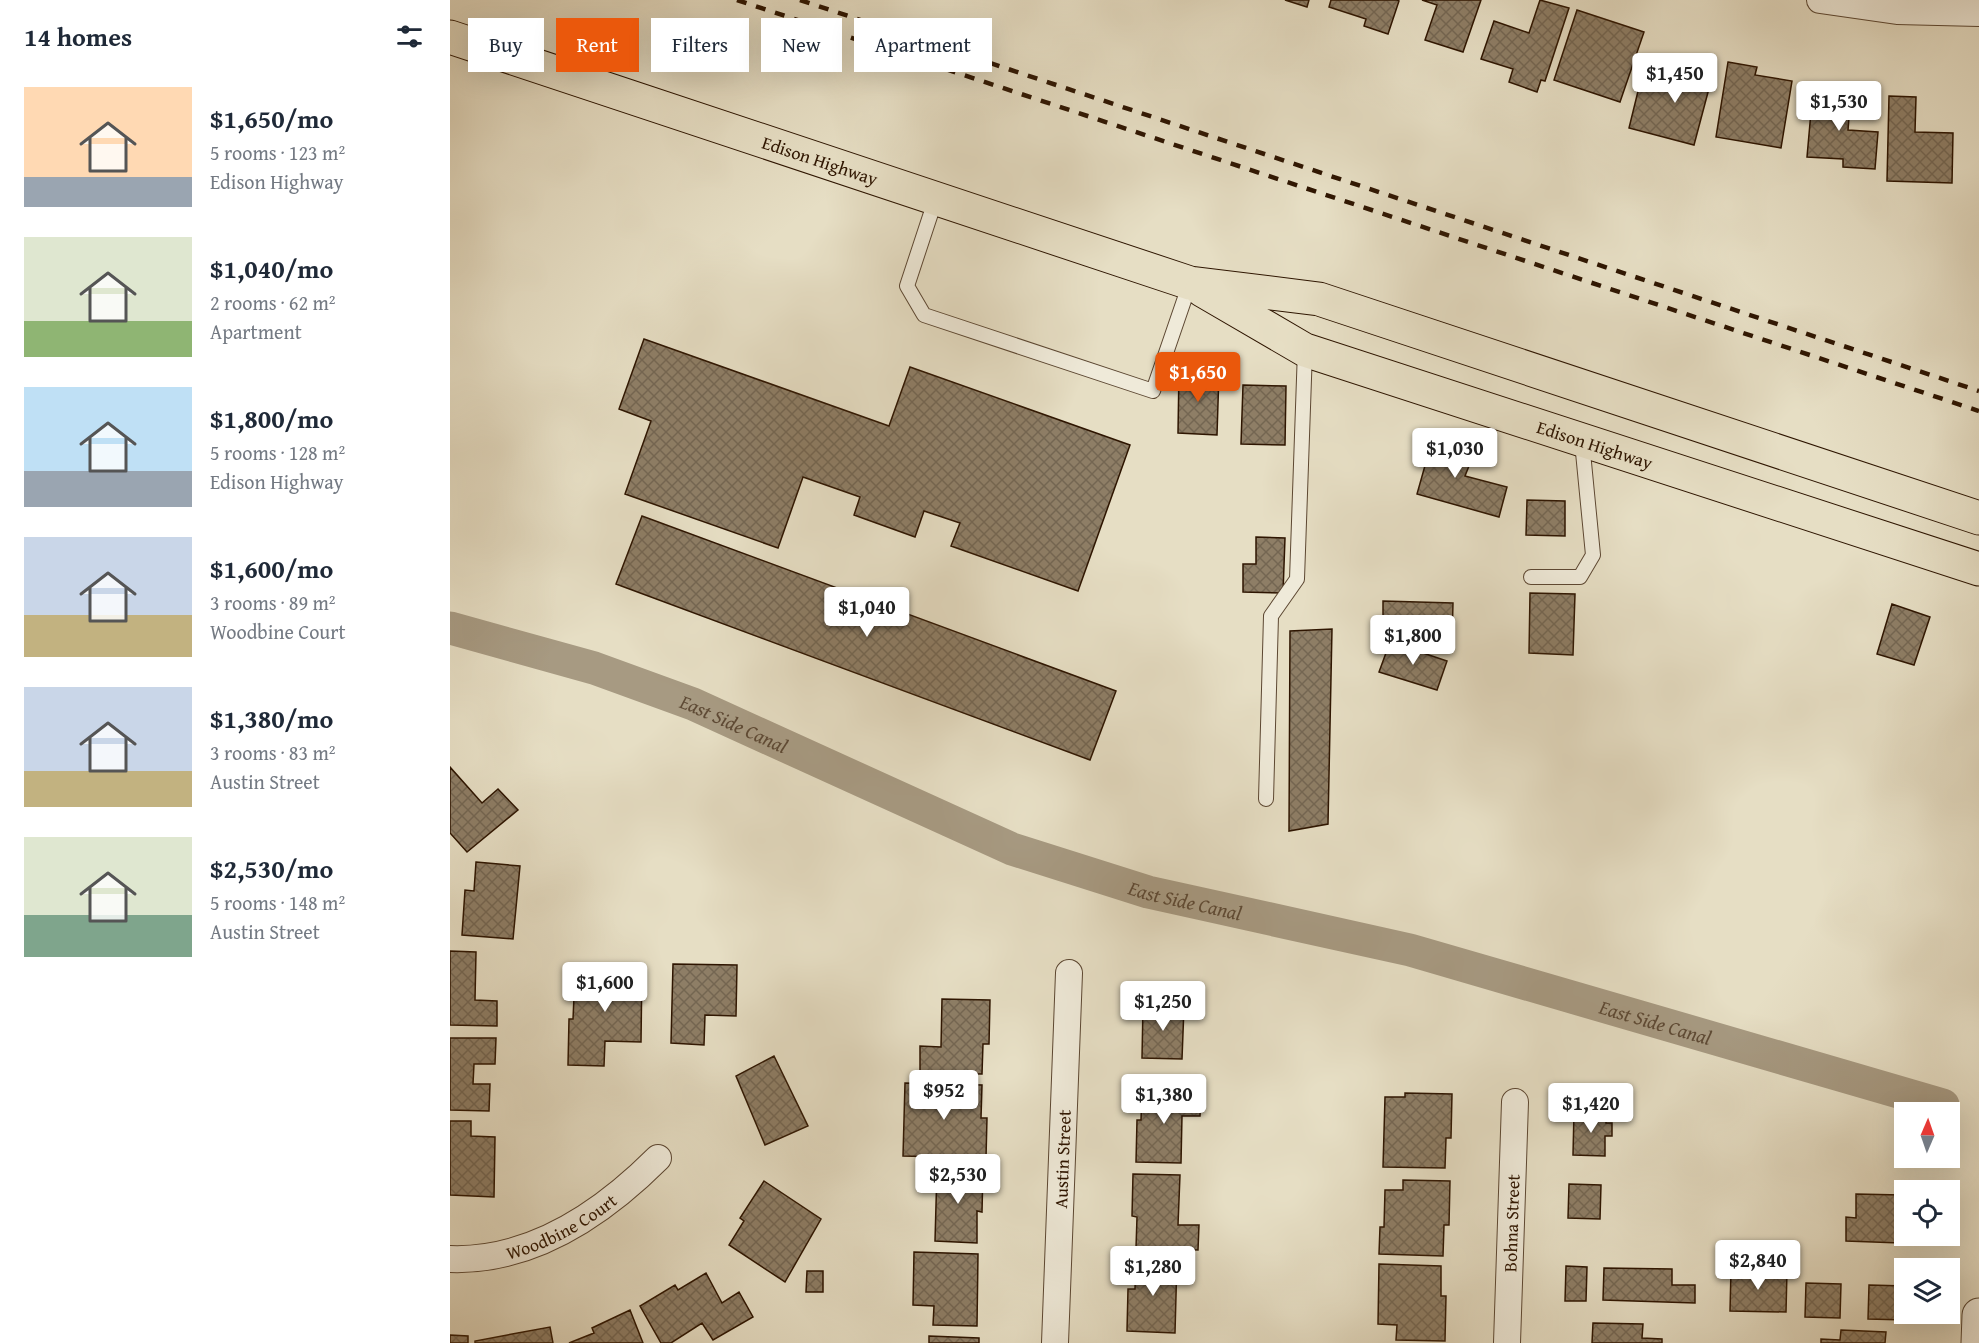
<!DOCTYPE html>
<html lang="en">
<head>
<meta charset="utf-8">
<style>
  body { margin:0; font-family:"Gentium Book Plus",serif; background:#f2f2f3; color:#1f2937; height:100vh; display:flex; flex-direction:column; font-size:22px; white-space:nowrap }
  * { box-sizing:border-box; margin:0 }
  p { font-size:20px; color:#747a83 }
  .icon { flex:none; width:33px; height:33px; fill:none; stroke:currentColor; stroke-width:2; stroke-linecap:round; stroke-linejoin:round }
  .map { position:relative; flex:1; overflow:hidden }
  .details { display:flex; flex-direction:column; background:#fff; width:450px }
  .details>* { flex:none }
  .top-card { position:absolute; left:18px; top:18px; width:570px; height:54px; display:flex; gap:12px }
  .needle { width:39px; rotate:2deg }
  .controls { position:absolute; left:1444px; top:1102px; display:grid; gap:12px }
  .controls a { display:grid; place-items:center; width:66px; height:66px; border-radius:0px; background:#fff; box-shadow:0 6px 24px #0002; font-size:30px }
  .price { position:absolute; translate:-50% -51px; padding:0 14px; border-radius:6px; background:#fff; color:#222; font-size:20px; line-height:39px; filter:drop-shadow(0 2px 3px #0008) }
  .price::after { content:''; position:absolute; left:50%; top:36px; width:18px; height:14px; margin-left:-9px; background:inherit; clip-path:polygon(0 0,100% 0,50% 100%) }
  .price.on { background:#ea580c; color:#fff }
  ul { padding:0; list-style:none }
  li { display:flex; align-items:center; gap:18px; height:150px; padding:0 24px }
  li span { display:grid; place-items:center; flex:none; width:168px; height:120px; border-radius:0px; color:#555 }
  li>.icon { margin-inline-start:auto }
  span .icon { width:72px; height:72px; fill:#fffc; stroke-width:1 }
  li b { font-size:26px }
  h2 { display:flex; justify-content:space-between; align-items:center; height:72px; padding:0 24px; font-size:26px }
  .tag { padding:0 21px; border-radius:0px; background:#fff; box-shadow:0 6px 24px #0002; font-size:21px; line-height:54px }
  .tag.on { background:#ea580c; color:#fff }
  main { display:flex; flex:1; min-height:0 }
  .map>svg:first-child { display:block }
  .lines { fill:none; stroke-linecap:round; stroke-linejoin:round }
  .canal { stroke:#a79a82; stroke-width:33 }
  .building { fill:url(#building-cross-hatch); stroke:#2e1501; stroke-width:1.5 }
  .service-casing { stroke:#5c4732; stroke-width:16 }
  .minor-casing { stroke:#5c4732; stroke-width:28 }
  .tertiary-casing { stroke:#5c4732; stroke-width:35 }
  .primary-casing { stroke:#2e1501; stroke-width:35 }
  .service { stroke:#efead9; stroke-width:14 }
  .minor { stroke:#efead9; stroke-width:26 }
  .tertiary { stroke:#efead9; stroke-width:33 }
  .primary { stroke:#e6dec4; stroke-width:33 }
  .rail { stroke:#2e1501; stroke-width:4.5; stroke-dasharray:10 10; stroke-linecap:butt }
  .labels { text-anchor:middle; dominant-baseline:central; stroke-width:4.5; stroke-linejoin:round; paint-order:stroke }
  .street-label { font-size:18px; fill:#2e1501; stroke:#efead9 }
  .water-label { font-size:20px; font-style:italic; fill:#5e4a35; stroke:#efead9 }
</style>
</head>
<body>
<main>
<section class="details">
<h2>14 homes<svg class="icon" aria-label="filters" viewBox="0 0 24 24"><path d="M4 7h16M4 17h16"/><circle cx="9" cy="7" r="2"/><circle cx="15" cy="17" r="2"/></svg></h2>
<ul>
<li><span style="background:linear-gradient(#ffd9b3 75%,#9aa5b1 0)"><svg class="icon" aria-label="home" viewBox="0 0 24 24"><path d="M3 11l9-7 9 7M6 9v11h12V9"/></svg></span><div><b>$1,650/mo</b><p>5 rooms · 123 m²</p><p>Edison Highway</p></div></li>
<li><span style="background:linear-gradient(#dfe7d0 70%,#8fb573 0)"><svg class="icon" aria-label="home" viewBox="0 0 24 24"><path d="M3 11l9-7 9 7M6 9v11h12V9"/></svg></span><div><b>$1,040/mo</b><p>2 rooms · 62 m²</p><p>Apartment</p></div></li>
<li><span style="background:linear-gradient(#bfe0f5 70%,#9aa5b1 0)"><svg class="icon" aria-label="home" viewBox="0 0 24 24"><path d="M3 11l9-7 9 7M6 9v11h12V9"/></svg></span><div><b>$1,800/mo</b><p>5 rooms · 128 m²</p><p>Edison Highway</p></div></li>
<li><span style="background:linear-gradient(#c9d6e8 65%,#c2b280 0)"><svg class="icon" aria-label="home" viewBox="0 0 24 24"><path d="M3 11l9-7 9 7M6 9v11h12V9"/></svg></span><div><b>$1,600/mo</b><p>3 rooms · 89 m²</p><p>Woodbine Court</p></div></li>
<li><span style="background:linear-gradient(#c9d6e8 70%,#c2b280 0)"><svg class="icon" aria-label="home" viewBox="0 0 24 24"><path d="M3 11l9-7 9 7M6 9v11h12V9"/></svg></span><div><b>$1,380/mo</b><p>3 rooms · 83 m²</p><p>Austin Street</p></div></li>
<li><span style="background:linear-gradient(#dfe7d0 65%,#7fa58c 0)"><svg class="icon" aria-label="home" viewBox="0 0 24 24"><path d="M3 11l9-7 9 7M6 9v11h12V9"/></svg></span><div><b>$2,530/mo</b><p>5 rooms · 148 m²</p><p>Austin Street</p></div></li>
</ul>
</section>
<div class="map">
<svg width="1529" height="1343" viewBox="0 0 1529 1343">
  <defs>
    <pattern id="building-cross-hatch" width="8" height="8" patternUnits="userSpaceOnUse" patternTransform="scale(1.5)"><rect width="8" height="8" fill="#8e7e66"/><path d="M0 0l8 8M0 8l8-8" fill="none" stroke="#746652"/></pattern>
  </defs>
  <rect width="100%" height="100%" fill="#e6dec4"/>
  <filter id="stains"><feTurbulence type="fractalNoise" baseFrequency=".00333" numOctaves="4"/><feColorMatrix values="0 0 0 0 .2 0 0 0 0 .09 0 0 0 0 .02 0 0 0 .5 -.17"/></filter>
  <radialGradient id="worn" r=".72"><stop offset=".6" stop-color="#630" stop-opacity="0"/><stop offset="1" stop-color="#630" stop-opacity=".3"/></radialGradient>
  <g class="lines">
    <!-- canal -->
    <path class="canal" id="s1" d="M0 628 144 668 243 704 562 849 698 892 960 950 1493 1105"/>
  </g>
  <!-- building -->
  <path class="building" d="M835 0H859L857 7Z
    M881 0H947L949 1 938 34 914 26 916 19 879 7Z
    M972 0H1031L1013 52 975 40 987 5Z
    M1090 0 1119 8 1095 81 1091 80 1087 92 1059 82 1063 69 1031 59 1044 21 1079 33Z
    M1127 10 1194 32 1170 102 1104 80Z
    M1239 55 1266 62 1244 145 1179 128 1191 79 1230 89Z
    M1278 62 1307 67 1305 75 1342 81 1331 148 1266 137Z
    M1363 89 1401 92 1398 130 1428 132 1425 169 1393 167V159L1357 157Z
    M1439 96 1466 97 1465 132 1503 133 1502 183 1437 181Z
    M194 339 439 426 460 367 680 445 628 591 501 546 510 523 474 511 465 537 404 515 410 497 353 477 328 548 175 494 201 421 169 409Z
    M729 371 769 372 767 435 728 433Z
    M793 385 836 386 835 445 791 444Z
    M975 429 1003 437 996 459 1019 466 1015 476 1057 487 1049 517 967 494 978 455 968 452Z
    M1077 500 1115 501V536L1076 535Z
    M192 516 666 691 640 760 166 584Z
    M806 537 835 538 833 593 793 592V564H806Z
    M1080 593 1125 594 1123 655 1079 653Z
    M933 601 1003 603 1002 642 933 640Z
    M1442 604 1480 617 1464 665 1427 654Z
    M882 629 878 824 839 831 840 631Z
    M940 642 997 661 987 690 929 672Z
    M0 767 32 803 48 789 68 810 17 852 0 833Z
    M26 862 70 866 63 939 12 935 15 890 24 891Z
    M0 951 26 952 25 1000 47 1001V1026L0 1025Z
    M223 964 287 965 286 1016 255 1015 254 1045 221 1043Z
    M136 966 192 967 191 1042 155 1041 154 1066 118 1065 119 1019H123L124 997H135Z
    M492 999 540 1000 539 1044H533L532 1074 470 1073V1046L491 1047Z
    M693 1006 734 1007 732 1059 692 1058Z
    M0 1038H46L45 1064H24L23 1084H40L39 1111 0 1110Z
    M324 1056 358 1126 315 1145 286 1076Z
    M455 1083 532 1085 531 1118H537L536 1158 453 1156Z
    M692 1091 751 1092 750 1116H732L731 1163 686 1162 687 1120H691Z
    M955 1093 1002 1094 1001 1138H996L995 1168 933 1167 935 1097H955Z
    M1124 1112 1156 1113V1123H1162V1136H1155V1156L1123 1155Z
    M0 1121H21V1136L45 1137 44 1197 0 1195Z
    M487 1169 533 1170 532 1212 527 1211V1243L485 1241Z
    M683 1174 730 1175 728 1225H749L748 1250 686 1248 687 1217 682 1216Z
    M953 1180 1000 1181 999 1225H994L993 1256 929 1254 930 1227H934L935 1190H953Z
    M314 1181 371 1219 335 1282 279 1245 294 1221 290 1218Z
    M1119 1184 1151 1185 1150 1219 1118 1218Z
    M1406 1194 1451 1195 1450 1243 1396 1241V1217L1406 1218Z
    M464 1252 528 1254 527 1326 483 1325 484 1306 463 1305Z
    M686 1258 727 1259 725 1333 677 1331 678 1289H685Z
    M929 1264 991 1266V1296H996L995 1341 946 1340 947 1325 928 1324Z
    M1116 1266 1137 1267 1136 1301H1115Z
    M1154 1268 1222 1269V1285H1245V1303L1153 1300Z
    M1281 1270 1337 1271 1336 1312 1280 1311Z
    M357 1271H373V1292H356Z
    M256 1273 272 1303 289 1292 303 1317 263 1340 252 1323 221 1343H211L190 1306 225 1285 228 1290Z
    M1356 1283 1391 1284 1390 1318 1355 1317Z
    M1419 1285 1455 1286 1456 1320 1418 1319Z
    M180 1310 193 1343H119L144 1333 142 1328Z
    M1143 1323 1193 1324 1192 1338 1212 1339V1343H1142Z
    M100 1327 103 1343H25V1341Z
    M1391 1330 1436 1332 1435 1343H1371V1339L1390 1340Z
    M0 1335 18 1336V1343H0Z
    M479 1336 529 1338V1343H479Z"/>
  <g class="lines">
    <!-- service casing -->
    <g class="service-casing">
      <path id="service" d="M486 198 457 286 474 315 703 391 740 283
        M1081 577H1130L1143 555 1132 442
        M816 799 821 616 847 579 855 350"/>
    </g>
    <!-- minor casing -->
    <g class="minor-casing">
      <g id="minor">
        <path d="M1370 0 1447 11 1529 13"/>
        <path id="s2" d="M0 1259C82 1262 153 1213 208 1158"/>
        <path id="s3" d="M605 1343 619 973"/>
        <path id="s4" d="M1057 1343 1065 1102"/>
      </g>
    </g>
    <!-- tertiary casing -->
    <g class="tertiary-casing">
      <path id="tertiary" d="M1528 1343 1529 1315"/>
    </g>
    <!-- primary casing -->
    <g class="primary-casing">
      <g id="primary">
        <path id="s5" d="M0 37 740 283 869 299 1529 518"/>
        <path id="s6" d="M752 290 855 350 1529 569"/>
      </g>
    </g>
    <!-- service -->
    <use href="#service" class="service"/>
    <!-- minor -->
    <use href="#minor" class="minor"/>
    <!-- tertiary -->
    <use href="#tertiary" class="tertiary"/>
    <!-- primary -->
    <use href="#primary" class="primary"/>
    <!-- rail -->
    <path class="rail" d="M287 0 1529 411
      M350 0 1529 391"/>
  </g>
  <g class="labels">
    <!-- street labels -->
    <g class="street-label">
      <text stroke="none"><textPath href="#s5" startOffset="390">Edison Highway</textPath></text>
      <text stroke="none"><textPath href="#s6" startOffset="424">Edison Highway</textPath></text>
      <text stroke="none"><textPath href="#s3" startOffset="184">Austin Street</textPath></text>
      <text stroke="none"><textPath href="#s2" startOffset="118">Woodbine Court</textPath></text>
      <text stroke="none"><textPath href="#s4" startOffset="120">Bohna Street</textPath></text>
    </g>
    <!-- water labels -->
    <g class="water-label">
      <text stroke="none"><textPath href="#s1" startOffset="300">East Side Canal</textPath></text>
      <text stroke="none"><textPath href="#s1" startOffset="786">East Side Canal</textPath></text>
      <text stroke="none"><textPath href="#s1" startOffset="1272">East Side Canal</textPath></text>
    </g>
  </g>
  <rect width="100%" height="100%" filter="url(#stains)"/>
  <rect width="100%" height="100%" fill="url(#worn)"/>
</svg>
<div class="controls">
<a><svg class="needle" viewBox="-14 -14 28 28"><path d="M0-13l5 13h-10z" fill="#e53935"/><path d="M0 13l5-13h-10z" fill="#747a83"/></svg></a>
<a><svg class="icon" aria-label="locate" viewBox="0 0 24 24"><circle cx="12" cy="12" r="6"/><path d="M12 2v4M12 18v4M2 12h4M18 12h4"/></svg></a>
<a><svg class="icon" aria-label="layers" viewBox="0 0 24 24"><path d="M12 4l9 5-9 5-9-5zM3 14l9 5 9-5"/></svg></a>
</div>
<b class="price" style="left:1225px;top:104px">$1,450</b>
<b class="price" style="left:1389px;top:132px">$1,530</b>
<b class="price on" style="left:748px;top:403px">$1,650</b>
<b class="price" style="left:1005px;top:479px">$1,030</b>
<b class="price" style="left:417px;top:638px">$1,040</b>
<b class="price" style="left:963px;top:666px">$1,800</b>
<b class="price" style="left:155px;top:1013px">$1,600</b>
<b class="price" style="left:713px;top:1032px">$1,250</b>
<b class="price" style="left:494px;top:1121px">$952</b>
<b class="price" style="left:714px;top:1125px">$1,380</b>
<b class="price" style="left:1141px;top:1134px">$1,420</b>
<b class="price" style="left:508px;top:1205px">$2,530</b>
<b class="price" style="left:1308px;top:1291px">$2,840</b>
<b class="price" style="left:703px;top:1297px">$1,280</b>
<div class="top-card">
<a class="tag">Buy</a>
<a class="tag on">Rent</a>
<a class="tag">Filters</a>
<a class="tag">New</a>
<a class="tag">Apartment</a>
</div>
</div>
</main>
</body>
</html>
